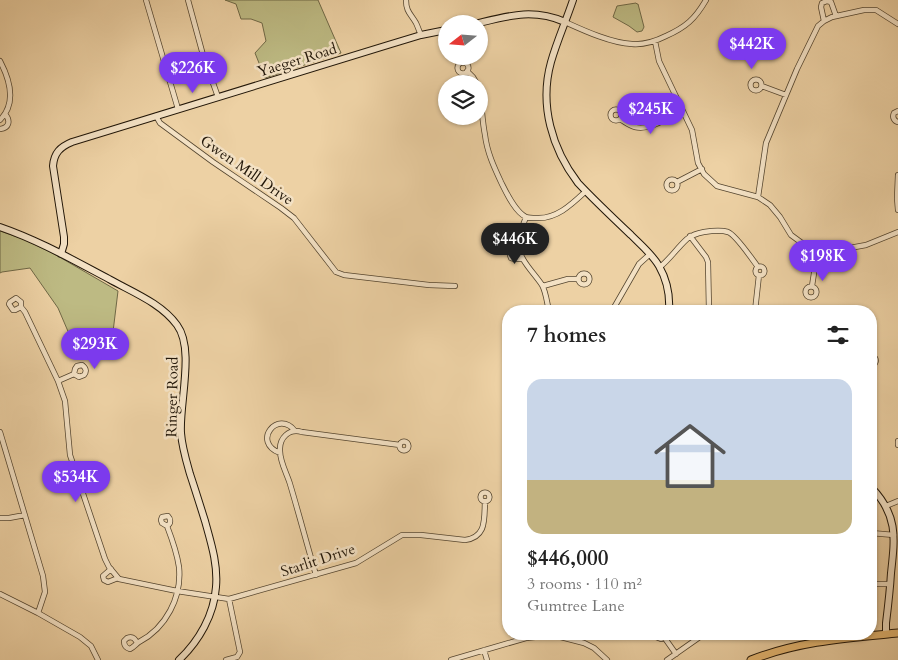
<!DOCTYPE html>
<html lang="en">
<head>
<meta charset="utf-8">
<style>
  body { margin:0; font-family:Cardo,serif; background:#f6f6f6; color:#222; height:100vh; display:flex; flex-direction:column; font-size:19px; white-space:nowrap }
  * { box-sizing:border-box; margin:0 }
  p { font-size:16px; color:#767676 }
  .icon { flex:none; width:28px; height:28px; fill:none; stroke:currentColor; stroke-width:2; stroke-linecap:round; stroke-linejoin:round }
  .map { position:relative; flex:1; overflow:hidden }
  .panel { position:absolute; left:502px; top:305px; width:375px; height:335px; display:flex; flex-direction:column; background:#fff; border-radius:20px; box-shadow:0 1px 4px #0004 }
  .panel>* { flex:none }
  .needle { width:32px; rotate:253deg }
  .controls { position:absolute; left:438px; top:15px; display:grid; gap:10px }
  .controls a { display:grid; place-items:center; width:50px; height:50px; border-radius:50%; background:#fff; box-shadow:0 1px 4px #0004; font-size:25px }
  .price { position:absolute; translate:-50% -42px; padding:0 11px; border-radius:18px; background:#7c3aed; color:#fff; font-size:16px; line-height:32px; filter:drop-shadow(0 1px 2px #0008) }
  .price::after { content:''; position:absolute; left:50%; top:30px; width:15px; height:11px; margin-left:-8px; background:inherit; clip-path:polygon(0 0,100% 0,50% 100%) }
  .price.active { background:#222; color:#fff }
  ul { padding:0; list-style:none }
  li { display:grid; align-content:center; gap:10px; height:265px; padding:0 25px }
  li span { display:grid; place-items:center; height:155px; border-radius:15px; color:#555 }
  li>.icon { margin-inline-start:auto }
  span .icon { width:90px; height:90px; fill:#fffc; stroke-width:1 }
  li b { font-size:21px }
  h2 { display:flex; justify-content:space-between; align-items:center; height:60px; padding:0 25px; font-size:21px }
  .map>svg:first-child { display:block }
  .green { fill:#bdba83; stroke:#6f6846 }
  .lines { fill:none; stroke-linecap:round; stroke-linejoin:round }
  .street-casing { stroke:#54452f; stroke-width:6 }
  .secondary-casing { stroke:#211608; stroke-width:8 }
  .primary-casing { stroke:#211608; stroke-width:9 }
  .street { stroke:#f3e1c4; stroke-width:4.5 }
  .secondary { stroke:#f3e1c4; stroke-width:6 }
  .primary { stroke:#e6b872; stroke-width:7 }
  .labels { text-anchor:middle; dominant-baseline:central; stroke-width:5; stroke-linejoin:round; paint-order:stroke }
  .street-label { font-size:15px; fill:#211608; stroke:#f3e1c4 }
</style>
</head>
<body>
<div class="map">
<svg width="898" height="660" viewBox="0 0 898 660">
  <rect width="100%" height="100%" fill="#edd1a4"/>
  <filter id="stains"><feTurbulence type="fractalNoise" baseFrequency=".004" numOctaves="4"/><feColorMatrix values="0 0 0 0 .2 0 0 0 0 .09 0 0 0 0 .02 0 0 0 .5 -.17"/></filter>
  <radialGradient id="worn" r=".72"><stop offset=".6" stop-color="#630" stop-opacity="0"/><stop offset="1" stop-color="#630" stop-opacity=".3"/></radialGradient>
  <!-- green -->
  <path class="green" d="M225 0H318L341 53 265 78 255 53 266 41 262 23 251 19H241L236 4Z
    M636 3 637 4H638L644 27 642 31 637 32 629 26 613 17 617 6Z
    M0 231 26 240 56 255 118 291 112 340 70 336 58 308 30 268 2 272 0 273Z"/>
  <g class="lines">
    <!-- street casing -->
    <g class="street-casing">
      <path id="street" d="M146 0 178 109
        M188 0 203 55 218 97
        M406 0C406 12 411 14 416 23 418 27 419 31 421 35
        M824 21 821 7 822 3 827 1 831 2 836 16
        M565 22C585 31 611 43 632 44 644 45 656 41 666 36 686 27 695 19 706 0
        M655 41 659 61 692 130 698 163 704 174 717 186 758 197 770 205 780 217 791 235 817 254 866 245 898 232
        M0 61C10 80 17 103 0 120
        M457.5 68a5.5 5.5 0 1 1 11 0a5.5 5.5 0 1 1-11 0Z
        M467 71 473 77 477 84
        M750.5 85a5.5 5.5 0 1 1 11 0a5.5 5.5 0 1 1-11 0Z
        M762 86 786 95
        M479 90C482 105 482 120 485 135 487 152 494 167 501 182 506 192 515 212 526 217 528 218 534 218 537 218 557 219 572 204 586 191
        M610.5 115a5.5 5.5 0 1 1 11 0a5.5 5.5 0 1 1-11 0Z
        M898 111 894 113C892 117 894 121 898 122
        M156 116 160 123 213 162 281 208 294 218 336 272 344 275 429 285 455 286
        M620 119C625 122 630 126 635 127 650 131 669 117 682 110
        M0 129C9 128 11 121 5 114
        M898 175 897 198 898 210
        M666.5 185a5.5 5.5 0 1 1 11 0a5.5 5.5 0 1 1-11 0Z
        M677 182 702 169
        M758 197 766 143 797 69 818 26 824 21 832 17 864 10H876L898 24
        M526 217C521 230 515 246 523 259 528 268 536 276 542 285 546 292 547 303 549 311
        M690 236 706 257 708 262 709 311
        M519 246 511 251 510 255 511 258 515 259H523
        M755.5 271a4.5 4.5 0 1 1 9 0a4.5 4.5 0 1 1-9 0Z
        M660 267C670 259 677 248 687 239 692 235 698 233 704 232 711 231 721 230 728 232 736 235 752 259 758 267
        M578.5 279a5.5 5.5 0 1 1 11 0a5.5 5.5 0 1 1-11 0Z
        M543 286 568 279H578
        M812 286 817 254
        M805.5 292a5.5 5.5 0 1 1 11 0a5.5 5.5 0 1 1-11 0Z
        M21 307 15 310H13L9 304 10 302 16 298 21 302V307L25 312 58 381 65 401 70 455 105 559 109 567 119 579 177 591 229 599 356 563 402 535H421L465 540C487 537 484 519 485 501
        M612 311 639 264 650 254
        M755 311 759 275
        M871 356 875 358C877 361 875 365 871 366
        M58 381 74 374 79 377 84 375C87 371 86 368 82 365L77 366 75 369 74 374
        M0 432 43 576 45 592 38 613
        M898 441V445
        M399.5 446a4.5 4.5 0 1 1 9 0a4.5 4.5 0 1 1-9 0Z
        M280 453C251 442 278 409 295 431
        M480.5 497a4.5 4.5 0 1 1 9 0a4.5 4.5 0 1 1-9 0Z
        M886 506 898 501
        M0 518H9L25 515
        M871 533 894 535
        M111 569 103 576 104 580 108 582 118 578
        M316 575C307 545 299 514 290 484 287 474 280 462 280 451 279 438 289 428 302 432L400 445
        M871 585 875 584H890
        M0 594 38 613 80 637 91 646 98 660
        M655 634 656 637 661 639 665 637 666 634
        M664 637 676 654
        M137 643C135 638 132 636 127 638L124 641C124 646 126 648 130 649 134 647 136 644 139 642 166 628 182 597 179 567 177 553 172 539 167 526 171 524 171 519 168 516L162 517 161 520 162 523 167 526
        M484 650 487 660
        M226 660 237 657 240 652 229 599
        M451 660 526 638 553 635 584 643 594 648 607 660
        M667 660 704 634"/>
    </g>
    <!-- secondary casing -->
    <g class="secondary-casing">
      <path id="secondary" d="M573 0C566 21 557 41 551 62 539 105 552 149 578 183 595 201 613 218 631 235 641 245 652 254 659 266 667 280 670 296 669 311
        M475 24C508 16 532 8 565 22
        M0 227C38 240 73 260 109 279 132 292 161 303 177 325 195 349 179 404 181 433 182 447 186 460 190 474 195 489 200 505 205 521 211 543 218 564 216 587 214 615 199 641 179 660
        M61 254 64 244V237L53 166C54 153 60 147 72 142L388 45 421 35 446 30
        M871 487C898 515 895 537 891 573 890 590 888 607 886 623V634"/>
    </g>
    <!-- primary casing -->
    <g class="primary-casing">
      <path id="primary" d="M751 660C799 641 847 638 898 633"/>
    </g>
    <!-- street -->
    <use href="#street" class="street"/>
    <!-- secondary -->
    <use href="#secondary" class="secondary"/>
    <!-- primary -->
    <use href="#primary" class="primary"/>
  </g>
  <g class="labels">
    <!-- street labels -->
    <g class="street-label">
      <text transform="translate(297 60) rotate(-17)">Yaeger Road</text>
      <text transform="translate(247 170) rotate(35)">Gwen Mill Drive</text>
      <text transform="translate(172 397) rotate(-89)">Ringer Road</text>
      <text transform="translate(318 560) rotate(-18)">Starlit Drive</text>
    </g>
  </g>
  <rect width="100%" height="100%" filter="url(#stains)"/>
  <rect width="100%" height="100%" fill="url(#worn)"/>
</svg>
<div class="controls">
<a><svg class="needle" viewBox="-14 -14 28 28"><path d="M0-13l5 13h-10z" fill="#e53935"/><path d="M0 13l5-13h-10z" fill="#767676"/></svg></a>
<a><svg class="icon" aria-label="layers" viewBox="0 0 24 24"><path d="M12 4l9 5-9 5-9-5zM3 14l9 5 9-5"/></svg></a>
</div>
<b class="price" style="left:752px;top:70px">$442K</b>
<b class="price" style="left:193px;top:94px">$226K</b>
<b class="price" style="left:651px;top:135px">$245K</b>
<b class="price active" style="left:515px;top:265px">$446K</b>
<b class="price" style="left:823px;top:282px">$198K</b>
<b class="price" style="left:95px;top:370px">$293K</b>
<b class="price" style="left:76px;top:503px">$534K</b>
<section class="panel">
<h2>7 homes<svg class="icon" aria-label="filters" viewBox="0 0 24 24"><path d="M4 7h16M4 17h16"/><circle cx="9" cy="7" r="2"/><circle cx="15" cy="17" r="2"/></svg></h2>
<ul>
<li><span style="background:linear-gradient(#c9d6e8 65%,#c2b280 0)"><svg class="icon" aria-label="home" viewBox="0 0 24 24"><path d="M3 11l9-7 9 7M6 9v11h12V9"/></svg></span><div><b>$446,000</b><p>3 rooms · 110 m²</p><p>Gumtree Lane</p></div></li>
</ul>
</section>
</div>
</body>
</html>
